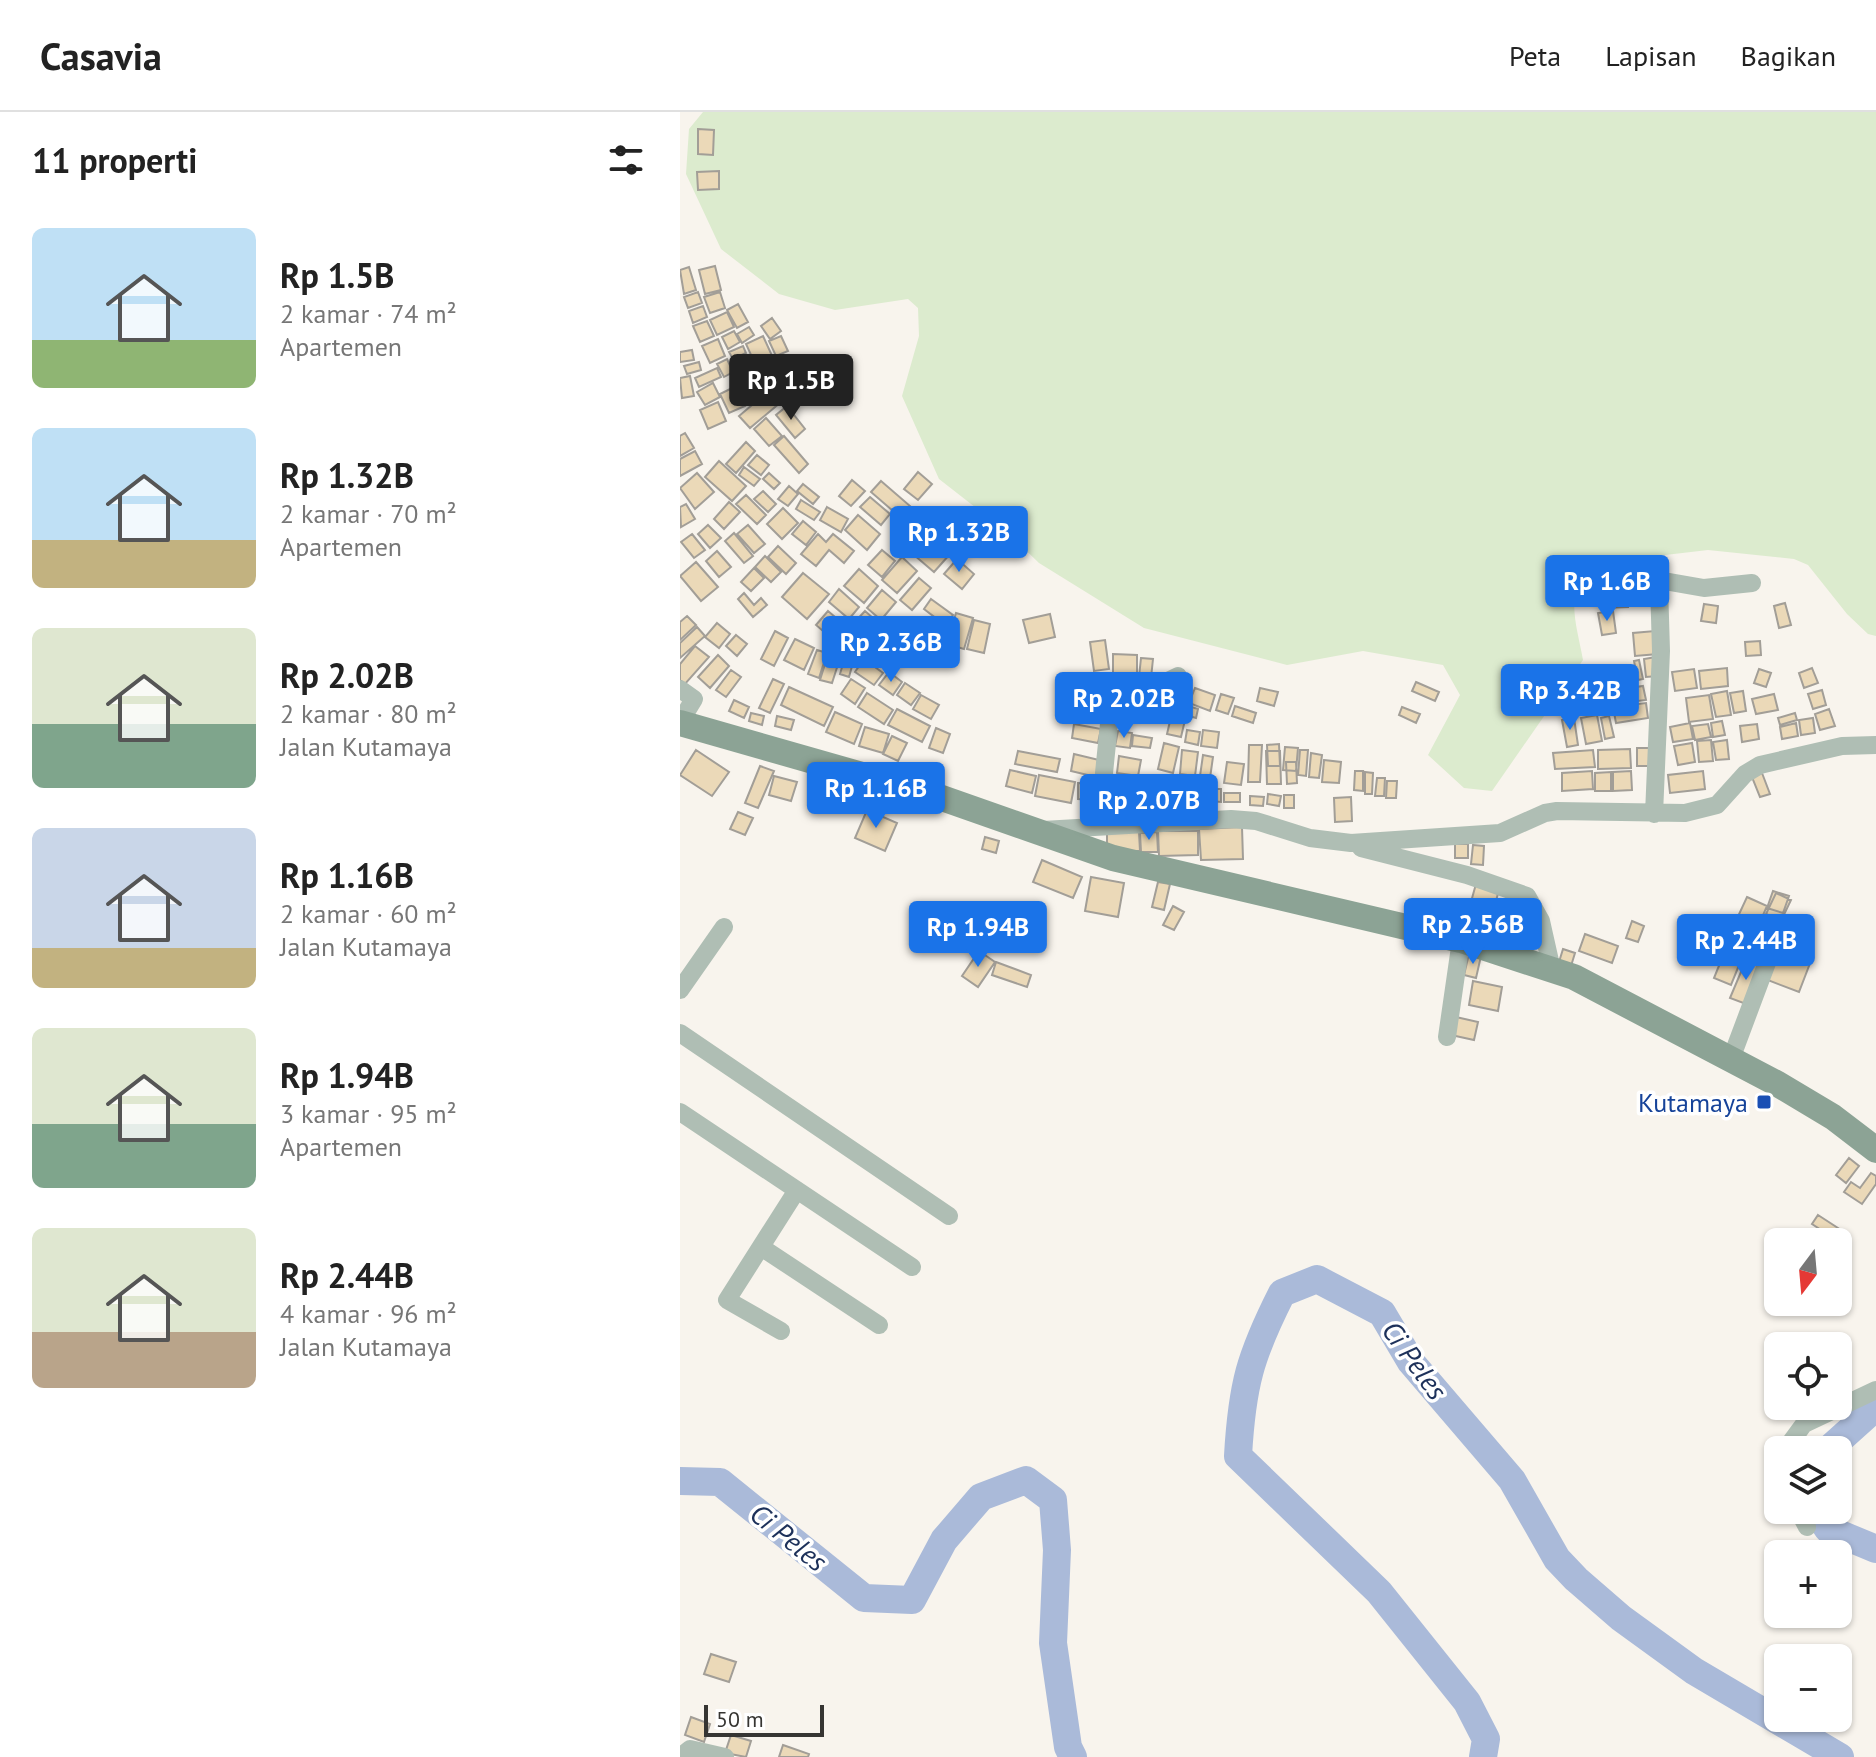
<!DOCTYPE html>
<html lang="id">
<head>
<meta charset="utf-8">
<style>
  body { margin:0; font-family:"PT Sans",sans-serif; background:#f2f2f2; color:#222; height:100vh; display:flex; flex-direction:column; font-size:30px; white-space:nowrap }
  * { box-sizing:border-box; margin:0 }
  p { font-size:26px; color:#767676 }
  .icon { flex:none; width:44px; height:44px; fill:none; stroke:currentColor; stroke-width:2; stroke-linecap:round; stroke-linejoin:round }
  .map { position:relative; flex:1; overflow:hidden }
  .panel { display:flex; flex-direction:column; background:#fff; width:680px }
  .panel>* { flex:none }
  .needle { width:52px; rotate:196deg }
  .controls { position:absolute; left:1084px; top:1116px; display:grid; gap:16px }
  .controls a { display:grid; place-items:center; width:88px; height:88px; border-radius:12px; background:#fff; box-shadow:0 2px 6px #0004; font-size:40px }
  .scale { position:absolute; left:24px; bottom:20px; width:120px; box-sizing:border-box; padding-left:8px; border:4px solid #363532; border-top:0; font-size:22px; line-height:28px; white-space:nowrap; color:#363532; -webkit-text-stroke:6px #fff; paint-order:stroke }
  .price { position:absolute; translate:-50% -68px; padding:0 18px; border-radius:8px; background:#1a73e8; color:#fff; font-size:26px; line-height:52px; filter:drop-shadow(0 2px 4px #0008) }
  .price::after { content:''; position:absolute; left:50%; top:48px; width:24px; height:18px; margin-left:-12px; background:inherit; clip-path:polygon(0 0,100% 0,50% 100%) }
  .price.current { background:#222; color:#fff }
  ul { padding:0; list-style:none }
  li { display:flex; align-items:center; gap:24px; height:200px; padding:0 32px }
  li span { display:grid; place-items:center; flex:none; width:224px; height:160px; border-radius:12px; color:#555 }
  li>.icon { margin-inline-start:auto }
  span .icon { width:96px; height:96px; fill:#fffc; stroke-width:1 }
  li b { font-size:34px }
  h2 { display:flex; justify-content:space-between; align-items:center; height:96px; padding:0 32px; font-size:34px }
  header { display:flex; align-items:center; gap:48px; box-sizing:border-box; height:112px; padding:0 40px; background:#fff; border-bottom:2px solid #e0e0e0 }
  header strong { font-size:38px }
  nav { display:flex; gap:44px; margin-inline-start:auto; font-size:28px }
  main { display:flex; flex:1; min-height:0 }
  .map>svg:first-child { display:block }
  .green { fill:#dcebce }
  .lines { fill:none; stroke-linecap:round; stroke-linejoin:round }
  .river { stroke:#aabad9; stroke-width:28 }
  .building { fill:#ebd9b8; stroke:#a29e97; stroke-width:2 }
  .minor { stroke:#afbeb4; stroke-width:18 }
  .secondary { stroke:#8ca395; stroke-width:26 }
  .transit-dot { fill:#1a4fb4; stroke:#fff; stroke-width:3 }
  .labels { text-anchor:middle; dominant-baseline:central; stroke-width:7; stroke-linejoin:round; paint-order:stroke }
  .transit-label { font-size:26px; fill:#164399; stroke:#fff; text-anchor:end }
  .water-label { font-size:28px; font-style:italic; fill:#1d315a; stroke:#fff }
</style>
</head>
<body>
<header>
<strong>Casavia</strong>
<nav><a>Peta</a><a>Lapisan</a><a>Bagikan</a></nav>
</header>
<main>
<section class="panel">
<h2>11 properti<svg class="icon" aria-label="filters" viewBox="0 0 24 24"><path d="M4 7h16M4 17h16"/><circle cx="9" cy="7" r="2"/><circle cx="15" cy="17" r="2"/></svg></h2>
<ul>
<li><span style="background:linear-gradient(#bfe0f5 70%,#8fb573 0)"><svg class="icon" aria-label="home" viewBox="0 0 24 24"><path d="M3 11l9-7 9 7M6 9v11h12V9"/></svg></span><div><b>Rp 1.5B</b><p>2 kamar · 74 m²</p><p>Apartemen</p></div></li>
<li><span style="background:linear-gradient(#bfe0f5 70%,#c2b280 0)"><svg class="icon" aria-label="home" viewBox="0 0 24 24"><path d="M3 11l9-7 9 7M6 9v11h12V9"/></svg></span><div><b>Rp 1.32B</b><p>2 kamar · 70 m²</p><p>Apartemen</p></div></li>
<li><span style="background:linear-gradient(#dfe7d0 60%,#7fa58c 0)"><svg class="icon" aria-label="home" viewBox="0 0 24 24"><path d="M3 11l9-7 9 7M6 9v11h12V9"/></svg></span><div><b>Rp 2.02B</b><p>2 kamar · 80 m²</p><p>Jalan Kutamaya</p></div></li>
<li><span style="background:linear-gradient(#c9d6e8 75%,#c2b280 0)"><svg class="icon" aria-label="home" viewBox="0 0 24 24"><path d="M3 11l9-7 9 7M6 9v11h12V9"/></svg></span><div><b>Rp 1.16B</b><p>2 kamar · 60 m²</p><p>Jalan Kutamaya</p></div></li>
<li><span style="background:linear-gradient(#dfe7d0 60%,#7fa58c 0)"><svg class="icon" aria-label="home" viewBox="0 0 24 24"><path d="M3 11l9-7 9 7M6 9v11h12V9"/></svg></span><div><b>Rp 1.94B</b><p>3 kamar · 95 m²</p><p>Apartemen</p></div></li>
<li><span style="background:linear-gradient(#dfe7d0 65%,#b9a48a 0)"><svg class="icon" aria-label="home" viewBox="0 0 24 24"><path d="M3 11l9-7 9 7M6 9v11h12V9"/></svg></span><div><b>Rp 2.44B</b><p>4 kamar · 96 m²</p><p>Jalan Kutamaya</p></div></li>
</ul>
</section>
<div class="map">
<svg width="1196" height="1645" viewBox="0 0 1196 1645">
  <rect width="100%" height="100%" fill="#f8f4ed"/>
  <!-- green -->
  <path class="green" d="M23 0H1196V524L1188 522 1167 502 1128 453 1114 447 1028 438 917 451C881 473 897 513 903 548L812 679 784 676 748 643 780 583 763 553 683 539 607 553 464 516 359 451 327 420 259 367 222 284 239 224 238 196 228 187 155 198 99 182 41 137 6 62 9 17Z"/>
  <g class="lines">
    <!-- river -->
    <path class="river" d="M1148 1338 1196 1295
      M0 1369 40 1370 184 1486 232 1488 264 1428 301 1385 346 1368 373 1388 377 1438 373 1531 388 1635 393 1645
      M1135 1398 1148 1417 1196 1437
      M803 1645 806 1627 787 1590 699 1480 558 1344C562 1273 570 1244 602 1181L637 1167 702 1201 731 1250 832 1368 877 1447 896 1467 941 1506 1014 1559 1160 1645"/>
  </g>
  <!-- building -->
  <path class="building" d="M18 17 34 18 33 43 18 42Z
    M39 59V77L18 78 17 60Z
    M35 154 41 178 25 182 19 158Z
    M9 155 16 178 4 182 0 158Z
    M18 180 22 191 8 196 4 185Z
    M40 180 45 196 30 201 24 185Z
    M58 192 68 210 57 216 47 198Z
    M23 194 27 205 13 211 9 199Z
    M47 200 54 215 37 223 30 208Z
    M92 206 101 219 90 227 81 214Z
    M27 209 34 224 20 230 13 214Z
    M69 215 74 223 62 231 57 222Z
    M54 219 60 230 48 237 42 225Z
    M83 224 94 248 77 256 66 232Z
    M101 224 108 239 96 244 89 229Z
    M38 227 45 244 30 251 22 234Z
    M63 234 66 241 53 247 49 240Z
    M12 238 14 248 0 250V240Z
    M68 243 74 255 59 263 52 251Z
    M47 247 53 260 44 265 37 252Z
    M19 250 21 258 7 262 4 254Z
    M37 256 41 265 19 275 15 266Z
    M84 259 93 272 80 281 71 269Z
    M10 264 14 284 2 286 0 266Z
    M33 271 40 285 25 293 17 280Z
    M70 271 78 285 68 292 60 277Z
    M56 274 65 294 49 301 40 282Z
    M91 277 101 290 70 316 59 304Z
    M38 290 46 309 28 317 20 298Z
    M107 294 125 317 115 326 96 303Z
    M86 306 102 324 89 334 74 317Z
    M5 321 14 336 0 344V324Z
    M104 324 128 352 119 361 94 333Z
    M66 330 75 339 56 361 46 352Z
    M15 339 22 352 0 364V347Z
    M77 343 89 353 81 363 68 353Z
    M39 349 66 374 52 389 25 365Z
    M64 355 80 367 74 374 59 363Z
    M238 360 252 372 238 388 224 377Z
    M17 361 34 380 15 397 0 376Z
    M89 361 100 371 94 377 83 367Z
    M172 368 185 379 171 394 159 384Z
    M201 369 230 394 220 405 191 380Z
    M123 372 139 385 133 392 117 379Z
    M109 374 118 382 108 394 98 387Z
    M83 379 96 392 88 400 74 387Z
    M66 383 86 403 77 412 56 392Z
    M190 385 210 402 201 413 180 395Z
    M121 388 140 400 134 408 116 397Z
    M49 390 60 400 44 417 34 407Z
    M6 392 15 407 1 415 0 395Z
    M147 395 168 407 161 420 140 408Z
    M103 396 118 411 102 427 87 412Z
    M178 403 200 422 187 438 165 418Z
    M275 403 286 413 279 422 267 413Z
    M123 409 136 420 126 433 112 422Z
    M28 413 41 426 30 436 18 422Z
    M68 413 85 432 74 441 57 422Z
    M54 421 73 444 64 451 45 429Z
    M12 422 25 438 14 446 1 430Z
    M138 422 146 430 153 422 174 439 164 451 149 438 136 454 121 442Z
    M308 424 319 434 310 444 299 434Z
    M250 425 270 442 254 460 234 443Z
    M98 434 116 451 106 462 88 445Z
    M202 438 215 449 202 465 188 453Z
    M37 439 51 455 39 465 26 449Z
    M85 444 101 460 91 470 75 455Z
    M222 445 237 459 217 481 202 468Z
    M277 447 294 462 282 477 264 462Z
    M16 450 38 475 21 489 0 464Z
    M74 456 84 466 71 479 61 470Z
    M179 457 198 474 184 491 164 474Z
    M123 461 149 482 127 507 102 485Z
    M239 466 251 476 232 498 220 488Z
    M946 471 948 495 923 496 921 472Z
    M159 477 179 495 169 507 149 490Z
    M202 478 216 490 201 508 187 496Z
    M64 481 74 493 81 486 87 493 73 505 58 487Z
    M251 487 273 503 265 513 244 497Z
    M1105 491 1111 513 1099 516 1094 494Z
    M1024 492 1038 494 1036 511 1021 509Z
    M148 499 168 516 156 530 136 513Z
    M185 499 202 514 191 527 173 512Z
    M933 499 936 521 922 523 918 501Z
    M276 501 293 506 284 537 267 532Z
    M370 502 375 525 349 531 343 508Z
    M7 504 16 513 0 528V510Z
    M294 508 310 512 304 541 287 537Z
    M37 511 50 522 39 536 25 525Z
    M17 515 25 524 0 546V531Z
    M95 519 108 526 94 554 81 547Z
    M975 519 978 542 955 544 953 521Z
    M56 523 67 532 57 544 46 534Z
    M115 527 134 536 124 558 104 548Z
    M425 528 429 557 414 559 410 530Z
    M1080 529 1081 543 1066 544 1065 530Z
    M15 534 29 545 5 572 0 568V552Z
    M150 536 162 540 152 571 140 568Z
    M137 538 147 541 139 566 128 562Z
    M433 542 457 543V565H433Z
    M38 543 49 554 30 576 18 565Z
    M165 545 174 547 169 565 160 562Z
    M976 545 978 564 966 565 964 547Z
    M461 546 473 547 471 566 459 565Z
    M184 547 203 561 194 573 175 560Z
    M959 548 963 567 958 568 954 549Z
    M938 556 941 568 922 572 919 560Z
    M1047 556 1048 574 1021 577 1019 559Z
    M1132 556 1138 571 1124 576 1119 561Z
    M1014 557 1017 576 995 579 992 560Z
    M1079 557 1091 561 1086 575 1074 571Z
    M51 558 61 565 46 585 36 578Z
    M209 560 222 570 213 583 199 573Z
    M93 567 104 572 90 601 79 596Z
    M171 567 185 576 175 592 161 582Z
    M424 570H440V589H425Z
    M736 570 759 580 755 589 732 579Z
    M225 571 240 581 231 593 217 583Z
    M963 574 966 588 933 592 931 579Z
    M109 575 153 595 144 614 101 593Z
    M515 576 535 583 530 599 509 591Z
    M580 576 598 580 594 594 577 589Z
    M922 578 927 596 911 601 905 584Z
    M1142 578 1146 593 1133 597 1128 582Z
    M403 579 404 598H390V580Z
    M1047 579 1051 603 1036 605 1031 582Z
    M1063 579 1066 599 1054 601 1050 581Z
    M187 581 213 598 204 612 178 595Z
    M541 582 554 586 548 602 536 598Z
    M1094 582 1098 598 1076 602 1072 587Z
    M241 583 259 593 251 607 233 597Z
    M1029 583 1033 607 1009 610 1006 586Z
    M463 585 477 587 476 599 461 598Z
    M54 588 69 595 64 606 49 599Z
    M495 590 518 597 516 606 492 599Z
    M966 591 968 606 936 611 933 595Z
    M555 594 576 601 573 611 552 604Z
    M722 595 740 602 736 611 719 603Z
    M217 597 250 614 242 630 208 613Z
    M1149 597 1155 614 1140 618 1135 602Z
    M155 600 182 612 174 632 146 620Z
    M71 601 84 604 82 613 69 609Z
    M1115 601 1117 608 1100 613 1098 606Z
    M917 603 922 629 906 632 901 606Z
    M97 604 114 608 111 618 95 614Z
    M929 604 934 625 925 627 921 606Z
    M491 605 505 608 501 625 487 622Z
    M894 606 898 633 887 635 882 608Z
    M1133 606 1135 621 1121 623 1119 608Z
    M1042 609 1045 623 1033 625 1031 611Z
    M1010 611 1013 627 993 630 990 615Z
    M1116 611 1118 624 1102 627 1100 615Z
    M394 612 421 617 418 631 392 626Z
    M1028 612 1031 625 1015 628 1012 614Z
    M1077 612 1079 627 1062 630 1060 614Z
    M185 615 209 622 203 641 179 634Z
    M256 616 270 622 263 641 249 636Z
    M507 618 520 620 518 633 505 630Z
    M523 618 539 620 537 636 521 634Z
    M438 619 452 621 450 636 435 634Z
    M453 623 472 626 470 636 452 634Z
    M212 624 227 631 218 649 203 642Z
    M1031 628 1033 649 1019 650 1017 629Z
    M1047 628 1049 647 1036 648 1033 630Z
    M484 631 499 635 493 661 478 657Z
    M1012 631 1015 650 998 653 994 634Z
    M599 632 600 654H588L587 633Z
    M569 633H582L580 670H568Z
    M605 635 618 636 616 659 603 658Z
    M957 636H970V654H957Z
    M950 637 951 656 918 657V638Z
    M16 638 49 660 32 684 0 663Z
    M502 638 518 640 515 664 500 662Z
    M620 638H628L626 664 618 663Z
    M913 638 915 655 875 657 873 641Z
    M338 639 380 647 377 660 335 652Z
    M586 639H600L601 672H587Z
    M631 641 642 643 639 666 629 665Z
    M394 642 419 648 416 665 391 659Z
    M523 643 533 645 530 666 520 664Z
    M439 644 461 648 458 664 437 661Z
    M644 648 661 650 659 671 642 670Z
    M547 650 564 652 561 673 544 671Z
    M606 650H616L617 671 607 672Z
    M80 654 94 659 78 696 65 691Z
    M330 658 356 664 352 681 326 674Z
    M675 659H683V679L674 678Z
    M912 659 913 677 882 679V661Z
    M951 659 952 678 933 679V660Z
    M1023 659 1025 677 990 681 988 663Z
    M685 660 693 661 692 682H685Z
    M931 660V679H915V661Z
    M1082 661 1090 682 1080 685 1072 665Z
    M359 663 395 670 391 691 355 684Z
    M94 664 117 670 111 689 89 683Z
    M697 666H705L704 684H695Z
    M494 668 510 670 508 691 492 689Z
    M707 669H717L716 686H706Z
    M474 670 491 672 487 693 471 691Z
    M398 671 417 672 416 688 398 687Z
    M514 671 528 674 524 690 510 686Z
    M530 677H541V690L529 689Z
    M544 681H560V690H544Z
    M588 682 601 684 599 694 587 692Z
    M604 683H614V696H604Z
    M570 684 584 685 583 694 570 693Z
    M671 685 672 709 655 710 654 686Z
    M187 698 217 711 205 739 175 726Z
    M58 700 73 706 65 723 50 717Z
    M562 715 563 747 521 748 519 717Z
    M478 719H518V743L479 744Z
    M427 720H459L460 739H427Z
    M477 720 478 740H461L460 721Z
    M305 725 319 729 316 741 302 737Z
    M775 732H788V746H775Z
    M793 733 804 734 803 753 791 752Z
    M362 748 402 765 393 786 353 770Z
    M411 765 444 771 438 805 405 799Z
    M478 770 490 772 484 798 472 795Z
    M796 772 819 778 805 828 782 822Z
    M1093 779 1109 784 1103 801 1087 796Z
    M1096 781 1111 788 1101 809 1086 802Z
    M1067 785 1087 794 1075 822 1054 813Z
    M493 794 504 800 494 818 483 813Z
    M952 809 964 814 958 830 946 826Z
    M905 822 938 834 932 851 899 839Z
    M1051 824 1068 831 1051 873 1034 866Z
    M1097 833 1132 846 1119 880 1085 867Z
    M883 837 895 841 891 854 879 850Z
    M299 839 315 850 298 875 282 864Z
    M789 842 801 844 796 866 784 863Z
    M1066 848 1081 854 1066 892 1050 886Z
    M316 850 351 863 347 875 312 863Z
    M793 869 822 875 818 899 789 893Z
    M776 905 798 910 794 928 771 923Z
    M1169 1046 1179 1054 1166 1071 1156 1063Z
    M1191 1061 1196 1064V1072L1182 1092 1164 1080 1171 1070 1180 1076Z
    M1138 1103 1161 1118 1155 1127 1132 1112Z
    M31 1542 56 1550 49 1570 24 1562Z
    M11 1605 30 1612 24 1630 5 1623Z
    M51 1623 71 1629 66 1645 45 1641Z
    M103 1633 129 1642 128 1645H99Z"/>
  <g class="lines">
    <!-- minor -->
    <path class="minor" d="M0 577 14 587 0 610
      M974 702 981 539 979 472 984 469 1024 476 1072 471
      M432 714 424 661 430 602 436 594 498 564
      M363 718 551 707 576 709 630 726 671 731 820 721 865 701 877 699 1005 701 1037 693 1065 662 1080 653 1162 634 1196 633
      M681 736 787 763 847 784 861 809 872 858
      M0 878 44 815
      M0 921 269 1104
      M767 925 781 828
      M1051 947 1100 816
      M0 1000 232 1155
      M81 1135 199 1213
      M101 1219 47 1188 117 1078
      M1105 1338 1124 1312 1196 1278
      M1098 1347V1356
      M1118 1398 1127 1415
      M0 1645 10 1637 45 1645"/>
    <!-- secondary -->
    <path class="secondary" d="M0 611 259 685 433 746 781 828 894 865 1096 971 1153 1005 1196 1038"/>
  </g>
  <!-- markers -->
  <rect class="transit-dot" x="1076" y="982" width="16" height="16" rx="4"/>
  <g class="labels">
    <!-- transit labels -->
    <g class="transit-label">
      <text x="1068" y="990">Kutamaya</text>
    </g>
    <!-- water labels -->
    <g class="water-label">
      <text transform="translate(735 1248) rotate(54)">Ci Peles</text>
      <text transform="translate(109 1425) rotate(39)">Ci Peles</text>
    </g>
  </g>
</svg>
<div class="controls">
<a><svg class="needle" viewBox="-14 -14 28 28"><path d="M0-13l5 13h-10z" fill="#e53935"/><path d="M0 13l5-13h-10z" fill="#767676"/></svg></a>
<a><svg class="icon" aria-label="locate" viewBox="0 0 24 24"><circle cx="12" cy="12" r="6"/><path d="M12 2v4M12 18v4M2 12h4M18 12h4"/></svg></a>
<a><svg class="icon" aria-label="layers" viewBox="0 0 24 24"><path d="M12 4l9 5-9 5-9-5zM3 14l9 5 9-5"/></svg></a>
<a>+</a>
<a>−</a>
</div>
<div class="scale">50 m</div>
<b class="price current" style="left:111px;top:310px">Rp 1.5B</b>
<b class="price" style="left:279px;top:462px">Rp 1.32B</b>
<b class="price" style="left:927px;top:511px">Rp 1.6B</b>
<b class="price" style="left:211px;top:572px">Rp 2.36B</b>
<b class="price" style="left:890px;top:620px">Rp 3.42B</b>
<b class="price" style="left:444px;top:628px">Rp 2.02B</b>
<b class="price" style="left:196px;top:718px">Rp 1.16B</b>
<b class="price" style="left:469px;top:730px">Rp 2.07B</b>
<b class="price" style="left:793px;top:854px">Rp 2.56B</b>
<b class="price" style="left:298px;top:857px">Rp 1.94B</b>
<b class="price" style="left:1066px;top:870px">Rp 2.44B</b>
</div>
</main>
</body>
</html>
